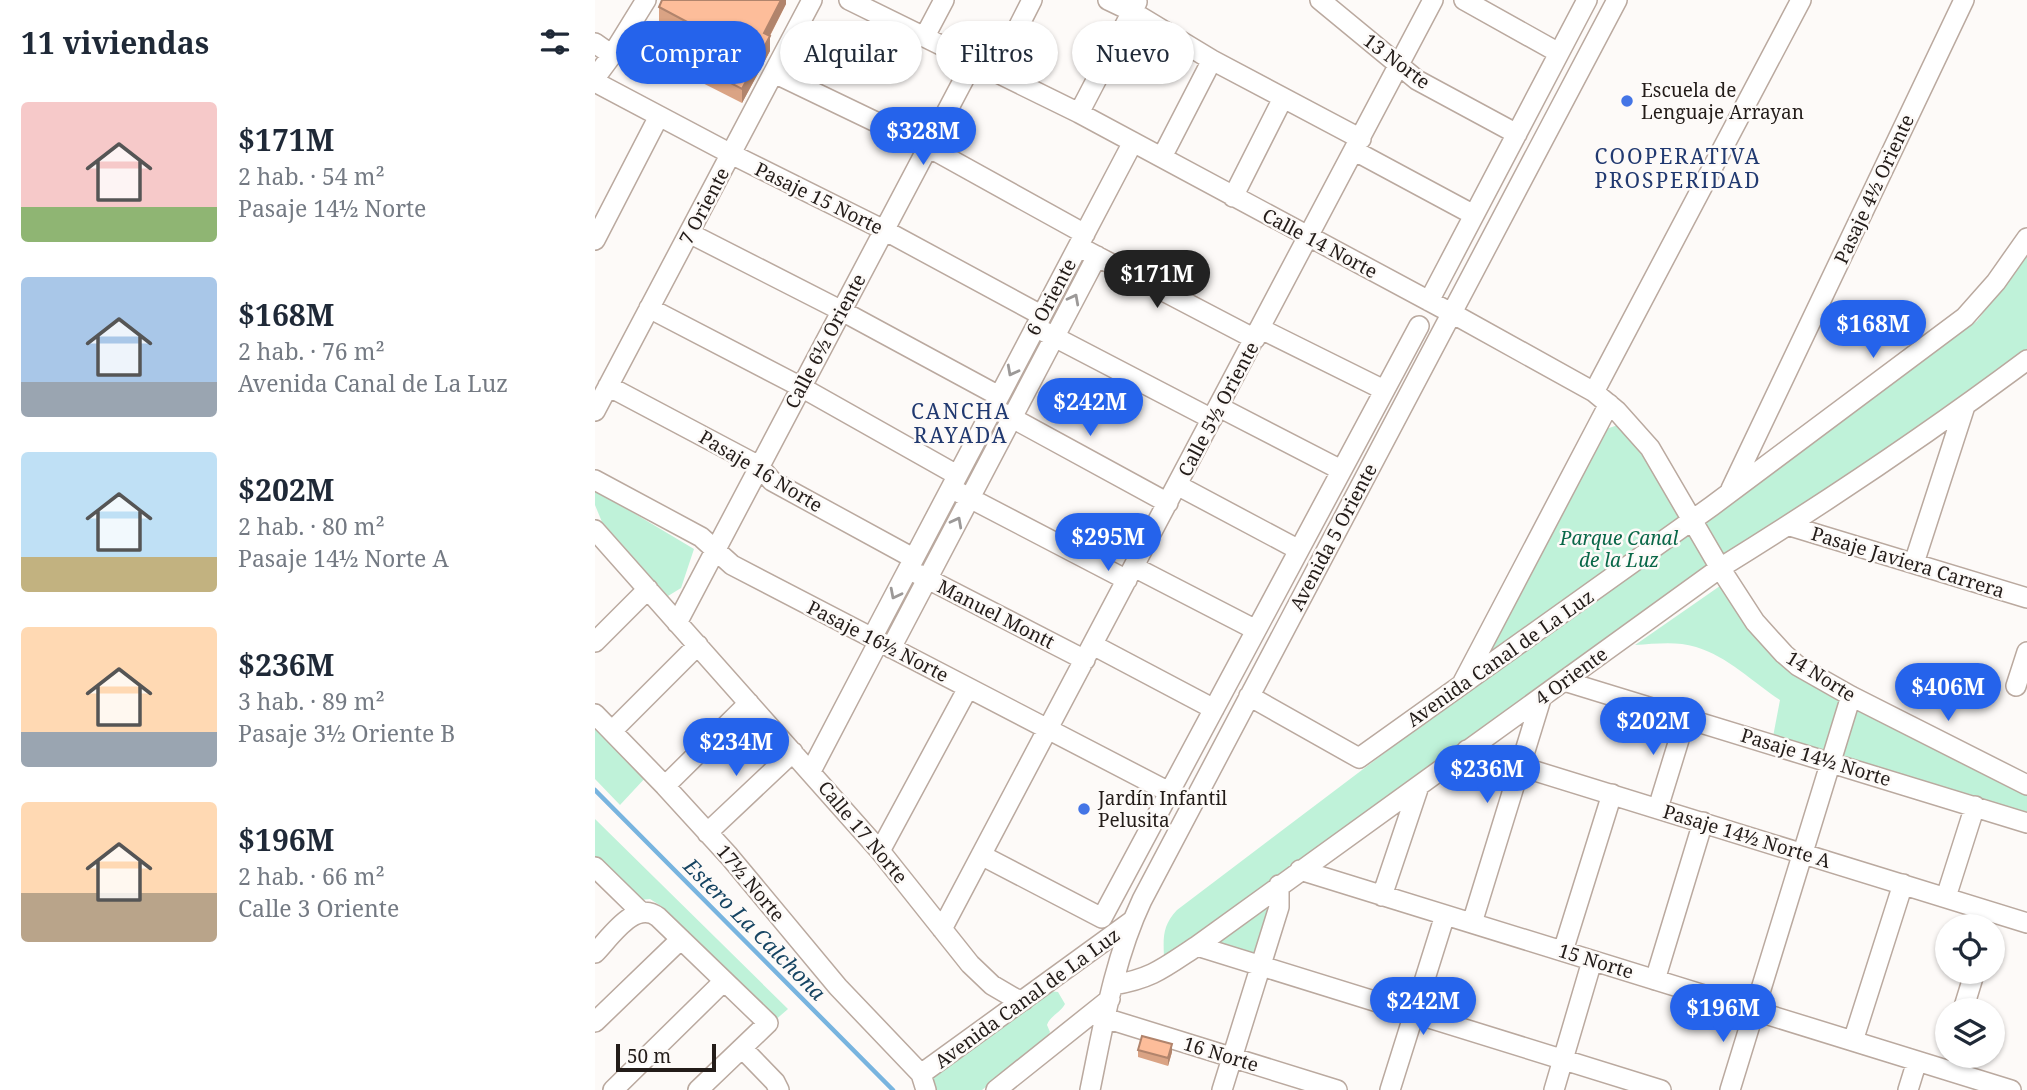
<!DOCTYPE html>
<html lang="es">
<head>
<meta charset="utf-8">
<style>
  body { margin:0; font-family:"Noto Serif",serif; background:#f6f6f7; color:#1f2937; height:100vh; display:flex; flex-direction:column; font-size:26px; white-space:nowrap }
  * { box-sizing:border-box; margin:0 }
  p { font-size:23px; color:#747a83 }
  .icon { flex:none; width:38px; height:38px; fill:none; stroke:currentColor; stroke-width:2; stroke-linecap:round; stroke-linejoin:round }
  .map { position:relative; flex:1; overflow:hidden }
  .details { display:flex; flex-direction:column; background:#fff; width:595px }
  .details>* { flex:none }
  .guide { position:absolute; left:21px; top:21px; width:665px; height:63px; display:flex; gap:14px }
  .tools { position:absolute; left:1340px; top:914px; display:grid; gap:14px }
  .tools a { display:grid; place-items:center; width:70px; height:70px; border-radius:50%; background:#fff; box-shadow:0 2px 5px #0004; font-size:35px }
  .scale { position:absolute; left:21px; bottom:18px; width:100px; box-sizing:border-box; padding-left:7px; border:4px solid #231c19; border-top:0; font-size:19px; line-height:24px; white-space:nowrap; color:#231c19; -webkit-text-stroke:5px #fdfaf8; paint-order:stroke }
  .price { position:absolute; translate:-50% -60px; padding:0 16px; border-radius:24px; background:#2563eb; color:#fff; font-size:23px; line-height:46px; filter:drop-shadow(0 2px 4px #0008) }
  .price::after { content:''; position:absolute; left:50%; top:42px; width:21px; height:16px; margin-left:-10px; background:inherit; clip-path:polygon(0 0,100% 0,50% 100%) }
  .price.current { background:#222; color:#fff }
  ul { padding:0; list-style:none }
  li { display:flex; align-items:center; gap:21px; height:175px; padding:0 21px }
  li span { display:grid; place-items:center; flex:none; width:196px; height:140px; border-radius:7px; color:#555 }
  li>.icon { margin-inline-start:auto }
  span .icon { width:84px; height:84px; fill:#fffc; stroke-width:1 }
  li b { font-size:30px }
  h2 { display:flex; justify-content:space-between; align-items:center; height:84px; padding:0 21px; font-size:30px }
  .chip { padding:0 24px; border-radius:32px; background:#fff; box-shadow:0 2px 5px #0004; font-size:24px; line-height:63px }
  .chip.current { background:#2563eb; color:#fff }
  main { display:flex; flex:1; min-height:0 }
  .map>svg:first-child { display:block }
  .green { fill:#bff2d9 }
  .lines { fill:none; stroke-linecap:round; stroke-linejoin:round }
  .stream { stroke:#78b4df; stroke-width:4.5 }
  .minor-casing { stroke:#baa99f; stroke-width:22 }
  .minor { stroke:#fff; stroke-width:19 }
  .wall { fill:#daa384 }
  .shaded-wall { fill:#b1846c }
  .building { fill:#fdbd9a; stroke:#b1846c; stroke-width:2 }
  .oneway { stroke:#9c9998 }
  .poi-dot { fill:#4475e6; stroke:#fdfaf8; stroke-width:2.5 }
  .labels { text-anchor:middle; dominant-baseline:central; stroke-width:5; stroke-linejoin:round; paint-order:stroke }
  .street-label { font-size:19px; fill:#231c19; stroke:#fdfaf8 }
  .poi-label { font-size:19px; fill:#231c19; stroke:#fdfaf8; text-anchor:start }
  .park-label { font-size:19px; font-style:italic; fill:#096748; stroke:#fdfaf8 }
  .neighbourhood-label { font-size:21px; letter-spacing:2px; fill:#213970; stroke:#fdfaf8 }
  .water-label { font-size:21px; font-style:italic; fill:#164462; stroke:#fdfaf8 }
</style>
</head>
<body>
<main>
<section class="details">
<h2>11 viviendas<svg class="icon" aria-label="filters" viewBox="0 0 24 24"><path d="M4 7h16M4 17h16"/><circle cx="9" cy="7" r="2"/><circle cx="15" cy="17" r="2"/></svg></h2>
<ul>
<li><span style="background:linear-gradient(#f6c9c9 75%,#8fb573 0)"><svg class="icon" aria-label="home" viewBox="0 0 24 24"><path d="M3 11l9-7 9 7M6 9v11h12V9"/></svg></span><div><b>$171M</b><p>2 hab. · 54 m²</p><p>Pasaje 14½ Norte</p></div></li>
<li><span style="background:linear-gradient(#a9c7e8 75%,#9aa5b1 0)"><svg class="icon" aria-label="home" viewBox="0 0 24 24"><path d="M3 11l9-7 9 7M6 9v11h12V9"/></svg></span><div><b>$168M</b><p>2 hab. · 76 m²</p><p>Avenida Canal de La Luz</p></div></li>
<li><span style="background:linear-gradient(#bfe0f5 75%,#c2b280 0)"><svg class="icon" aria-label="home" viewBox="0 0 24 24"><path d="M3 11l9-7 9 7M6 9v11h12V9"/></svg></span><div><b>$202M</b><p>2 hab. · 80 m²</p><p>Pasaje 14½ Norte A</p></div></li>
<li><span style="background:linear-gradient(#ffd9b3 75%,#9aa5b1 0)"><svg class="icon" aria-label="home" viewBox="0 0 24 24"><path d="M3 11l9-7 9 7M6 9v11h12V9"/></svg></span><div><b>$236M</b><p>3 hab. · 89 m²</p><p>Pasaje 3½ Oriente B</p></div></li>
<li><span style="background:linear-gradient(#ffd9b3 65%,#b9a48a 0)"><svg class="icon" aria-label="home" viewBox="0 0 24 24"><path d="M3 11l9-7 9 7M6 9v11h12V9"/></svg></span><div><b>$196M</b><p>2 hab. · 66 m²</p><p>Calle 3 Oriente</p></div></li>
</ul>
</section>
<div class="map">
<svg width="1432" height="1090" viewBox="0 0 1432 1090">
  <rect width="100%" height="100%" fill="#fdfaf8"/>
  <!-- green -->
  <path class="green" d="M1432 254V351L579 954 569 957C568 936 568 925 582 910L878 686 1011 429 1023 425 1042 446 1092 529 1382 321Z
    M0 490 99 549 86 588 73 596 7 522 0 505Z
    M1135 579 1188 659 1432 789V819L1177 742 1185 700C1159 683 1132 656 1101 647 1081 641 1061 644 1040 645Z
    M0 723 52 776 25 805 0 779Z
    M0 819 193 1009 178 1022 66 906 55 899 45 900 0 856Z
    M681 900 663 958 616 946Z
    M455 991 463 992 470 1004C465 1013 455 1016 452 1025L455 1032 452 1037 387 1090H340L338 1088V1078Z"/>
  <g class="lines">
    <!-- stream -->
    <path class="stream" d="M0 790 298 1090"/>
    <!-- minor casing -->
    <g class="minor-casing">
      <path id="minor" d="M254 0 484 113 862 316 999 392 1022 411 1055 448 1125 568 1160 622 1189 654 1203 666 1256 696 1432 785
        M513 0 536 11 617 60 766 139
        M725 0 822 80 922 134
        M869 0 964 53
        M330 36 349 0
        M0 43 17 55
        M401 71 437 0
        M179 73 333 147 490 234
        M0 78 17 55 51 0
        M0 82 136 154 289 230 446 315
        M484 113 542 2
        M760 151 879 215
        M567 157 617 60
        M638 197 688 98
        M94 233 247 311 404 396
        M0 240 64 116
        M490 250 660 339
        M834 301 992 0
        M54 308 206 387 362 475
        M666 329 789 390
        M448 331 617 419
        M13 386 164 466 177 481 318 558
        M999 392 1206 0
        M624 407 746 470
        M0 411 217 0
        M408 413 573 503
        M0 480 106 537 137 565 574 792
        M582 485 704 550
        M1136 489 1369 0
        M365 493 532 580
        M1195 526 1432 598
        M0 530 285 851 375 964 397 985 421 999 429 1000
        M1319 563 1370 406
        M539 567 661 630
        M323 574 490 660
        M82 623 379 60
        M277 638 538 142
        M0 642 53 589
        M498 645 619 709
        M296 648 502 256
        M969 681 1432 823
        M868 682 1014 404
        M1421 686 1432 652
        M654 696 764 758 1117 506 1370 317 1401 282 1432 238
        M0 714 70 786 134 856 243 987 326 1074 331 1090
        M17 731 103 645
        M872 750 1432 923
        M216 771 284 641
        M70 786 154 703
        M1063 808 1091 717
        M112 833 198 752
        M285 851 373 688
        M386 855 507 918 824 326
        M0 867 46 912
        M705 870 1416 1090
        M787 896 824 786
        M1351 897 1380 806
        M877 923 946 699
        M347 929 838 0
        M602 946 1066 1090
        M968 951 1017 794
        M0 953C15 938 40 899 63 917L173 1023 103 1090
        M1060 980 1108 822
        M518 985C557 979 570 967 602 946L1125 568C1230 503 1333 434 1432 360
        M1368 1010 1380 971
        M510 1018 742 1090
        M0 1022 86 939
        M1258 1041 1308 884
        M147 1048 180 1082 184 1090
        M326 1074 537 921
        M18 1090 129 981
        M401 1090 515 999
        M495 1090C508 1027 519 959 547 900L1022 0
        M627 1090 684 907V885
        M795 1090 850 915
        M959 1090 997 961
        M1135 1090 1256 696
        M1313 1090 1322 1061"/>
    </g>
    <!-- minor -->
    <use href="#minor" class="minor"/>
  </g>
  <!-- wall -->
  <path class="wall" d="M191 0V4L175 36V51L147 103 80 69V54L90 35 64 22V7Z
    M543 1050 577 1052 573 1066 543 1057Z"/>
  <!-- shaded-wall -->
  <path class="shaded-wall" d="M186 0H191V4L172 41 175 36V51L147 103V89L169 33Z
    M577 1044V1052L573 1066V1058Z"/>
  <!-- building -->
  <path class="building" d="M67 0H186L169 33 175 36 147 89 80 54 96 24 64 7Z
    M547 1036 577 1044 573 1058 543 1050Z"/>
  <!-- one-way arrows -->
  <defs><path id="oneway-chevron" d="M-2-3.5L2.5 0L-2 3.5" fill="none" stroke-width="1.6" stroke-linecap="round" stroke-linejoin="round" transform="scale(1.75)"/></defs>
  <g class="oneway">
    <use href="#oneway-chevron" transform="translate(479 299) rotate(-62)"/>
    <use href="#oneway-chevron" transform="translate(417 371) rotate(118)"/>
    <use href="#oneway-chevron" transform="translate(362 522) rotate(-62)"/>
    <use href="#oneway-chevron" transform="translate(300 594) rotate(117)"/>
  </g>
  <!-- markers -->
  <g class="poi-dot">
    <circle cx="1032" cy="101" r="7"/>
    <circle cx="489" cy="809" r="7"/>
  </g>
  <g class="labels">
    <!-- street labels -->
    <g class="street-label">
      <text transform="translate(802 61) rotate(37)">13 Norte</text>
      <text transform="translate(1279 189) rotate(-65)">Pasaje 4½ Oriente</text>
      <text transform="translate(224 198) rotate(26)">Pasaje 15 Norte</text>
      <text transform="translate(109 206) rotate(-62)">7 Oriente</text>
      <text transform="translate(725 243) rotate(28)">Calle 14 Norte</text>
      <text transform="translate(456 297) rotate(-62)">6 Oriente</text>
      <text transform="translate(230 341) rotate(-62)">Calle 6½ Oriente</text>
      <text transform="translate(623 409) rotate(-62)">Calle 5½ Oriente</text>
      <text transform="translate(166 471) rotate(31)">Pasaje 16 Norte</text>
      <text transform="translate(738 537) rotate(-62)">Avenida 5 Oriente</text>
      <text transform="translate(1313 562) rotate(17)">Pasaje Javiera Carrera</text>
      <text transform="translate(401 614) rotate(27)">Manuel Montt</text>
      <text transform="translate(283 641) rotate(27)">Pasaje 16½ Norte</text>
      <text transform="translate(905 658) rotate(-35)">Avenida Canal de La Luz</text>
      <text transform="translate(976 676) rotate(-36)">4 Oriente</text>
      <text transform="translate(1226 676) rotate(32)">14 Norte</text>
      <text transform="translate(1221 757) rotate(17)">Pasaje 14½ Norte</text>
      <text transform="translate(268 832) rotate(50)">Calle 17 Norte</text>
      <text transform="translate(1152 836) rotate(17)">Pasaje 14½ Norte A</text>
      <text transform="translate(156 883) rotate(50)">17½ Norte</text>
      <text transform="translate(1001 961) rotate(17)">15 Norte</text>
      <text transform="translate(432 998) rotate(-36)">Avenida Canal de La Luz</text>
      <text transform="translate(626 1054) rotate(17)">16 Norte</text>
    </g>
    <!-- poi labels -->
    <g class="poi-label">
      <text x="1046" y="90">Escuela de<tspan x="1046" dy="22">Lenguaje Arrayan</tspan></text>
      <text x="503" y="798">Jardín Infantil<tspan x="503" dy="22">Pelusita</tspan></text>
    </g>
    <!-- park labels -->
    <g class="park-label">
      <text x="1024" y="538">Parque Canal<tspan x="1024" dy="22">de la Luz</tspan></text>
    </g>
    <!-- neighbourhood labels -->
    <g class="neighbourhood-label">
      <text x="1083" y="156">COOPERATIVA<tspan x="1083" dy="24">PROSPERIDAD</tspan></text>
      <text x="366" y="411">CANCHA<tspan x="366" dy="24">RAYADA</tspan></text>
    </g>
    <!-- water labels -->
    <g class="water-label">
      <text transform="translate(160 929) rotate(45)">Estero La Calchona</text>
    </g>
  </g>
</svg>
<div class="tools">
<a><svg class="icon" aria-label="locate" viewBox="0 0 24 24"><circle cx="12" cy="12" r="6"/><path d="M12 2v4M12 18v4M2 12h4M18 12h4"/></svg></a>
<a><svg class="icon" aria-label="layers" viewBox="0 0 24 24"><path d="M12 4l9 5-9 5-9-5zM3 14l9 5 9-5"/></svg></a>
</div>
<div class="scale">50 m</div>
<b class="price" style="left:328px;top:167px">$328M</b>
<b class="price current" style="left:562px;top:310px">$171M</b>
<b class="price" style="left:1278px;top:360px">$168M</b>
<b class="price" style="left:495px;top:438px">$242M</b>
<b class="price" style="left:513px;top:573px">$295M</b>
<b class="price" style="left:1353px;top:723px">$406M</b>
<b class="price" style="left:1058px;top:757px">$202M</b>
<b class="price" style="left:141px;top:778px">$234M</b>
<b class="price" style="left:892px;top:805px">$236M</b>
<b class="price" style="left:828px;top:1037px">$242M</b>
<b class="price" style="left:1128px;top:1044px">$196M</b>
<div class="guide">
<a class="chip current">Comprar</a>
<a class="chip">Alquilar</a>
<a class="chip">Filtros</a>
<a class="chip">Nuevo</a>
</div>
</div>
</main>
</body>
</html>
